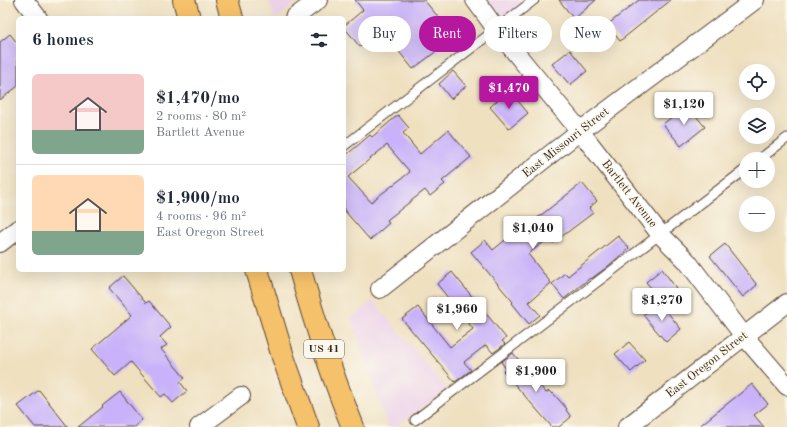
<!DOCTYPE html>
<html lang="en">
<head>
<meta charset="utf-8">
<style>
  body { margin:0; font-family:"Old Standard TT",serif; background:#f6f6f7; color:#1f2937; height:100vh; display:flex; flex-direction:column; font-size:15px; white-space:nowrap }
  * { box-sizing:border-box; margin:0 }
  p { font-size:13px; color:#747a83 }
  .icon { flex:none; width:22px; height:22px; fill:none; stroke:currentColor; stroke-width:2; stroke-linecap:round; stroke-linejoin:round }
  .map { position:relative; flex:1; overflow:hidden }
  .drawer { position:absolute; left:16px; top:16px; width:330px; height:256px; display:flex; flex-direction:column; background:#fff; border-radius:6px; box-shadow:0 4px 16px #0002 }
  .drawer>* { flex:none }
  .top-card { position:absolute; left:358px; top:16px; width:369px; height:36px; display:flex; gap:8px }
  .buttons { position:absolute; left:739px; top:64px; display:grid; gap:8px }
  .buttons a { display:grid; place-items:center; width:36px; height:36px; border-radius:50%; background:#fff; box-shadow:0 4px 16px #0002; font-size:20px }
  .price { position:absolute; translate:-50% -34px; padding:0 9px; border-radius:4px; background:#fff; color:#222; font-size:13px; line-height:26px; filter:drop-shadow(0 1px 2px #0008) }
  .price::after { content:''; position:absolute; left:50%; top:24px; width:12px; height:9px; margin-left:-6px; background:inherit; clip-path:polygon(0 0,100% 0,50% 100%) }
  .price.selected { background:#b5179e; color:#fff }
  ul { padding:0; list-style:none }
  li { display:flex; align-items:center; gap:12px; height:100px; padding:0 16px }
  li+li { border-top:1px solid #e0e1e3 }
  li span { display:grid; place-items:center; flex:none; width:112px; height:80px; border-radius:6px; color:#555 }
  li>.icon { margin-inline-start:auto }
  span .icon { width:48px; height:48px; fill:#fffc; stroke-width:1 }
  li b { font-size:17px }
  h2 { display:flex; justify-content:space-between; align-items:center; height:48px; padding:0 16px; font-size:17px }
  .tag { padding:0 14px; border-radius:18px; background:#fff; box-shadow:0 4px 16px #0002; font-size:14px; line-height:36px }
  .tag.selected { background:#b5179e; color:#fff }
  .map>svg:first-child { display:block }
  .built { fill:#ecd1e9 }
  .building { fill:#c9b2f9; fill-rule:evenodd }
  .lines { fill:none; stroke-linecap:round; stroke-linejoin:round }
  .service-casing { stroke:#564536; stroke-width:11 }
  .minor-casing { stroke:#564536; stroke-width:20 }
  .trunk-casing { stroke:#564536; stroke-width:24 }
  .service { stroke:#fff; stroke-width:9 }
  .minor { stroke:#fff; stroke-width:18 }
  .trunk { stroke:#f5c16b; stroke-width:22 }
  .labels { text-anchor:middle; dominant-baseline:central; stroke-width:3; stroke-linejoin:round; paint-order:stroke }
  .shield { fill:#fbf7ec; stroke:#75685c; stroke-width:1 }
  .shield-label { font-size:11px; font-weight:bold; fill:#3b2a1e }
  .street-label { font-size:12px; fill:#3b2a1e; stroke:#fbf7ec }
</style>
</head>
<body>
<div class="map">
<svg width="787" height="427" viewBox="0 0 787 427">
  <rect width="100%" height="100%" fill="#fbf7ec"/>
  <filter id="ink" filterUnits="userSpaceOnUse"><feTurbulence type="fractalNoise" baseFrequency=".025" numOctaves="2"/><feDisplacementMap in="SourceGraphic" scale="8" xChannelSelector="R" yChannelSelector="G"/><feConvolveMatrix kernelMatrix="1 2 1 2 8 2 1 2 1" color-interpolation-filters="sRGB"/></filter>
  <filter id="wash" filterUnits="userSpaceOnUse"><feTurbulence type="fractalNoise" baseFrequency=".012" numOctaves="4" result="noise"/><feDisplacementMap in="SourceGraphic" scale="16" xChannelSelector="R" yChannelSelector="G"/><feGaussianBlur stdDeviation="0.9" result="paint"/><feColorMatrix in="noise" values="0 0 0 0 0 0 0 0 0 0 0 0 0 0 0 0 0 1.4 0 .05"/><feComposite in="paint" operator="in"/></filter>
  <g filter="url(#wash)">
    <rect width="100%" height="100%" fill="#efe0c0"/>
    <!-- built -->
    <path class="built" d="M269 0H300L277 18H274Z
      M484 0H532L502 23Z
      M373 301 448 390 395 427H388L351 318Z"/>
    <g id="blocks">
      <!-- building -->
      <path class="building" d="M355 0H424L455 37 413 69 384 33 382 34 379 31 360 47 344 27V26L363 10Z
        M559 0H596L574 19Z
        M639 0H671L620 41 607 25Z
        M10 34 18 44V86L0 100V42Z
        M570 50 587 71 570 85 552 64Z
        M453 71 466 86 451 99 439 84Z
        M509 90 528 113 509 129 490 107Z
        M687 105 705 127 681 146 663 124Z
        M398 115 409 128 403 133 420 154 448 130 471 157 442 181 445 184 430 196 425 190 387 220 389 223 370 240 344 210V157L370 135 372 137ZM387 145 410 172 371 202 348 177Z
        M582 183 597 201 589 208 593 213 553 243 549 238 528 254 551 283 529 302 540 315 529 324 512 303 513 302 471 252 485 240 493 250 520 228 522 230Z
        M618 236 629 248 606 268 591 279 590 278 564 299 552 284 565 273 568 276Z
        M725 244 757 285 743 297 710 256Z
        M662 269 676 288 661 300 646 282Z
        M452 272 506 338 502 341 505 344 493 353 486 345 464 362 471 370 455 382 402 319 418 307 450 347 473 329 437 284Z
        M123 276 146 303 149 301 171 327 160 337 167 345 161 349 185 378 180 382 187 391 173 403 165 394 161 397 131 362 115 376 92 349 132 315 109 288Z
        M659 302 681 329 666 342 643 315Z
        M629 342 645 360 631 372 615 354Z
        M513 353 546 393 549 391 552 394 553 393 567 409 566 410 571 417 559 427H552L503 371 506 369 501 362Z
        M752 384 768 404 754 415 764 427H698Z
        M39 390 68 427H35L18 406Z
        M120 392 142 420 134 427H78L103 407 102 406Z"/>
    </g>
  </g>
  <g filter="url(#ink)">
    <use href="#blocks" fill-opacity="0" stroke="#564536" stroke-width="1"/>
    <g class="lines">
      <!-- service casing -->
      <g class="service-casing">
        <path id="service" d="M344 146 534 0
          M760 159 787 138
          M415 420 746 169"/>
      </g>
      <!-- minor casing -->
      <g class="minor-casing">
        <path id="minor" d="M24 0 38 18
          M475 0 496 29 580 131 660 234 687 261 744 336 787 386
          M294 18 318 0
          M0 243 18 229
          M380 289 580 131 755 0
          M199 427 241 396
          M627 427 787 303"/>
      </g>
      <!-- trunk casing -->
      <g class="trunk-casing">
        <path id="trunk" d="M184 0 189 18
          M227 0 232 18
          M257 270 283 357 308 427
          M300 270C315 323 332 376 353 427"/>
      </g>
      <!-- service -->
      <use href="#service" class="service"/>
      <!-- minor -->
      <use href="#minor" class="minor"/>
      <!-- trunk -->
      <use href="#trunk" class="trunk"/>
    </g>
  </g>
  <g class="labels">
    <!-- shield labels -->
    <rect class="shield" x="304" y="340" width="40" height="18" rx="3"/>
    <g class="shield-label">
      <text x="324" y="349">US 41</text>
    </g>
    <!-- street labels -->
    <g class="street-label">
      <text transform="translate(566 143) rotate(-38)">East Missouri Street</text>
      <text transform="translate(629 194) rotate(52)">Bartlett Avenue</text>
      <text transform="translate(707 365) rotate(-38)">East Oregon Street</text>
    </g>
  </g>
</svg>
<div class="buttons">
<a><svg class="icon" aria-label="locate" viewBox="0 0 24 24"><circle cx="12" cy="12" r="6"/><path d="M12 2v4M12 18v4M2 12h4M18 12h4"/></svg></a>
<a><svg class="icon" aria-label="layers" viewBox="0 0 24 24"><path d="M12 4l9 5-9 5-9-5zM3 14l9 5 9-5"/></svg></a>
<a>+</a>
<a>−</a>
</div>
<b class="price selected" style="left:509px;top:110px">$1,470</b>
<b class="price" style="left:684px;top:126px">$1,120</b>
<b class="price" style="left:533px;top:250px">$1,040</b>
<b class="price" style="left:662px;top:322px">$1,270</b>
<b class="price" style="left:457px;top:331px">$1,960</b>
<b class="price" style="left:536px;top:393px">$1,900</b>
<div class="top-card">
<a class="tag">Buy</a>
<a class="tag selected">Rent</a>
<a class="tag">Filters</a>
<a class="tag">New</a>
</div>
<section class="drawer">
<h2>6 homes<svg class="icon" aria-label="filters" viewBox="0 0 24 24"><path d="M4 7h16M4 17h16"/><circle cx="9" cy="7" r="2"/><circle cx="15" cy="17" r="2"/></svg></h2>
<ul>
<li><span style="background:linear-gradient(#f6c9c9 70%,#7fa58c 0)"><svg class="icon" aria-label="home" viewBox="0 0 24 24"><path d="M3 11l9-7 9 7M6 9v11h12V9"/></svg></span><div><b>$1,470/mo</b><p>2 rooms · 80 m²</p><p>Bartlett Avenue</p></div></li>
<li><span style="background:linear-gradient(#ffd9b3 70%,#7fa58c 0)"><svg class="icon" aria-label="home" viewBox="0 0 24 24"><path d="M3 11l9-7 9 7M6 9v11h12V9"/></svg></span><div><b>$1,900/mo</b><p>4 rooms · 96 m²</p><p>East Oregon Street</p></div></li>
</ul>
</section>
</div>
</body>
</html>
